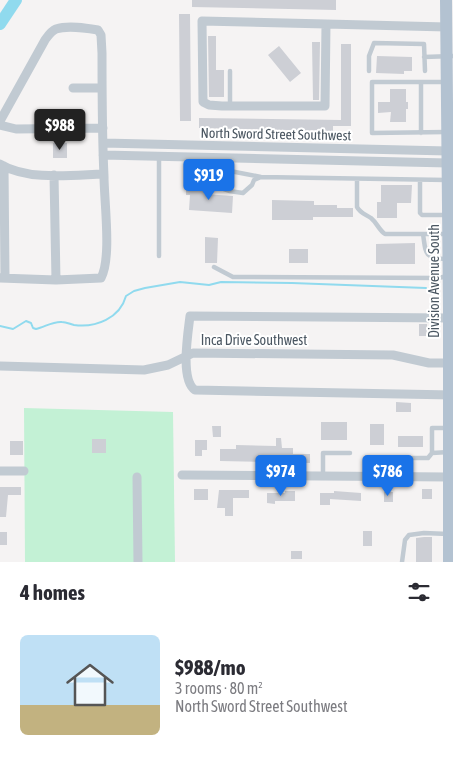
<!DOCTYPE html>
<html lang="en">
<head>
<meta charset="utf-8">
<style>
  body { margin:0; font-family:"Asap Condensed",sans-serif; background:#f2f2f3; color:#2b2b33; height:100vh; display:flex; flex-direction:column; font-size:19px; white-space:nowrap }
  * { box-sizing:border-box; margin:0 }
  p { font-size:16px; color:#7c7c81 }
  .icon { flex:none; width:28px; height:28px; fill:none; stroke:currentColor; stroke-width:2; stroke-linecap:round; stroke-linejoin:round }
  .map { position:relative; height:562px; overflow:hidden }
  .drawer { display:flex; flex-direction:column; background:#fff; flex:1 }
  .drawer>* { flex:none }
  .price { position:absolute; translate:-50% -42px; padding:0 11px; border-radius:5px; background:#1a73e8; color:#fff; font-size:16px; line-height:32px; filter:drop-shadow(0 1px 2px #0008) }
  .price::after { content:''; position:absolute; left:50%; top:30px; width:15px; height:11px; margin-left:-8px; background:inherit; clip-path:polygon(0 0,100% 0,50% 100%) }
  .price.selected { background:#222; color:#fff }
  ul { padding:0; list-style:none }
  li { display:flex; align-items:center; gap:15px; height:125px; padding:0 20px }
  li+li { border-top:1px solid #e1e1e2 }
  li span { display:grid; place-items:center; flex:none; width:140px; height:100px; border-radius:8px; color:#555 }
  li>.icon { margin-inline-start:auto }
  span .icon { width:60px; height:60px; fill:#fffc; stroke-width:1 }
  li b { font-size:21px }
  h2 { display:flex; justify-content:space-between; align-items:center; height:60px; padding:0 20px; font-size:21px }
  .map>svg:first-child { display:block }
  .green { fill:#c3f1d5 }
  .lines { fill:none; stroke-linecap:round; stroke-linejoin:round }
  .stream { stroke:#90daee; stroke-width:2 }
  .river { stroke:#90daee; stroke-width:12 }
  .building { fill:#cdcfd5 }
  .lane { stroke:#c1cad2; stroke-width:4.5 }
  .street { stroke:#c1cad2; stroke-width:9 }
  .primary { stroke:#b3c2d1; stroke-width:12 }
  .labels { text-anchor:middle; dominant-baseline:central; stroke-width:4; stroke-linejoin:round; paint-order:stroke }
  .street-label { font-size:14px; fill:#4a5661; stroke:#fff }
</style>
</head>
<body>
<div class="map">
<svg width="453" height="562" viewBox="0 0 453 562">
  <rect width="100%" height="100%" fill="#f5f3f3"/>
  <!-- green -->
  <path class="green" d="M24 408 173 412 175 562H25Z"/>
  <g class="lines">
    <!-- stream -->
    <path class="stream" d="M0 326 13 329 26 321 31 323 33 328 36 329C45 327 53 321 62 322 66 322 70 324 74 325 96 328 120 318 126 296L134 291 145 288 180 282 209 285 221 282 292 283 426 288"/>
    <!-- river -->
    <path class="river" d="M0 24 16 0"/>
  </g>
  <!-- building -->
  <path class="building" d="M192 0H336V10L192 7Z
    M179 14H190L191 121H180Z
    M208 36H216V70H224V97H209Z
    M312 42H320L319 100H313Z
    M341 44H351V126H333V131L199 128V118L341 120Z
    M279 46 301 73 290 82 268 55Z
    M377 56 412 57V71H404V74L376 73Z
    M390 89H406V102H408V109H406V122H390L391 112 378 113V102H390Z
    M53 143H67V158H53Z
    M381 185H412L411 203H397V218H377V202H381Z
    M186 186 204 187V194L233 196 232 213 189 210 190 195H186Z
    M272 200 314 201V205H337V208H353V217H313V220H272Z
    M205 237 218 238 217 263H205Z
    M415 243V264H376V244Z
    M289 249H308V263H289Z
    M419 324H427V336H419Z
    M396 402 411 403V412H396Z
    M321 422H347V440H321Z
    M370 424H384V445H370Z
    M212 426H221V437H213Z
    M398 436H423V447H398Z
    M276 438H281L282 448H293V454H310V463L220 461V449H236V445L276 446Z
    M92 439H106V453H92Z
    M195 440H207V450H202V456H195Z
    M10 441H23V455H10Z
    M0 487H21V495H8L6 517H0Z
    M194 489H208V500H194Z
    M422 489H432V499H422Z
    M219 490H249V498H233V516H225V508H217Z
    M285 491H295V501H275V504L267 503V493H285Z
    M334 491 361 493V501L330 499V505H320V493H334Z
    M384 492H393V502H384Z
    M363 531H372V546H363Z
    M0 532H7V545H0Z
    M424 537H432V562H416V538Z
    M291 551H302V559H291Z"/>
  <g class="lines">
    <!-- lane -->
    <path class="lane" d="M424 57 453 56
      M230 71V106
      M369 71V56L374 43 424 44 425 71
      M421 82V133
      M446 132 372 133V82H446
      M261 177 254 180 252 185 243 193 229 191 215 186 214 172 230 171 261 177 447 180
      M357 179V207C360 213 365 214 371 218 377 223 379 230 385 234H447
      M420 180V213L422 215H447
      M423 234C426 254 424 258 446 259
      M159 256V157
      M214 267 233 277 438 278 448 276
      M432 453V428H448
      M323 475V453H350
      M388 476V458H428L432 453 449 452
      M402 562 405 540 409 535 424 533 448 534"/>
    <!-- street -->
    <path class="street" d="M202 21 326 24 325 106H222L209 105 203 102Z
      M326 24 447 27
      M73 88H102
      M0 121 45 40C48 36 51 31 56 29 68 25 86 28 98 30L101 35 102 53C102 94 102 135 104 176 104 201 112 258 101 278L56 280 0 278
      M0 125 16 129 103 128
      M103 143 448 151
      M103 155 448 163
      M0 164C28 181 73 175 103 174
      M4 166 5 278
      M54 175 56 280
      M449 318 190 316C188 333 180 380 195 390L453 395
      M0 366 144 370 168 365 193 353 393 355 429 363H449
      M0 471H24
      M182 475 449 477
      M137 477 138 562"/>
    <!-- primary -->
    <path class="primary" d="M446 0 449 311V562"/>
  </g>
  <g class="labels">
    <!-- street labels -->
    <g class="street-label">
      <text transform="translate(276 134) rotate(1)">North Sword Street Southwest</text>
      <text transform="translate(434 281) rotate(-90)">Division Avenue South</text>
      <text x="254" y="340">Inca Drive Southwest</text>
    </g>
  </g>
</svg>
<b class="price selected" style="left:60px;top:151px">$988</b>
<b class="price" style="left:209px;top:201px">$919</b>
<b class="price" style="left:281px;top:497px">$974</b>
<b class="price" style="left:388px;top:497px">$786</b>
</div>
<section class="drawer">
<h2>4 homes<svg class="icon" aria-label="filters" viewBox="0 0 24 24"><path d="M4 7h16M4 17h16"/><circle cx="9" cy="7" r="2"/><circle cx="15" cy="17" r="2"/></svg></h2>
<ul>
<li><span style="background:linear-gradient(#bfe0f5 70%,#c2b280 0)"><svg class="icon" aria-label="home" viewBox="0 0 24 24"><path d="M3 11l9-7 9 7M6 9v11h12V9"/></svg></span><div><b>$988/mo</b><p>3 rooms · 80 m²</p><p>North Sword Street Southwest</p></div></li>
</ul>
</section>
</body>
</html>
